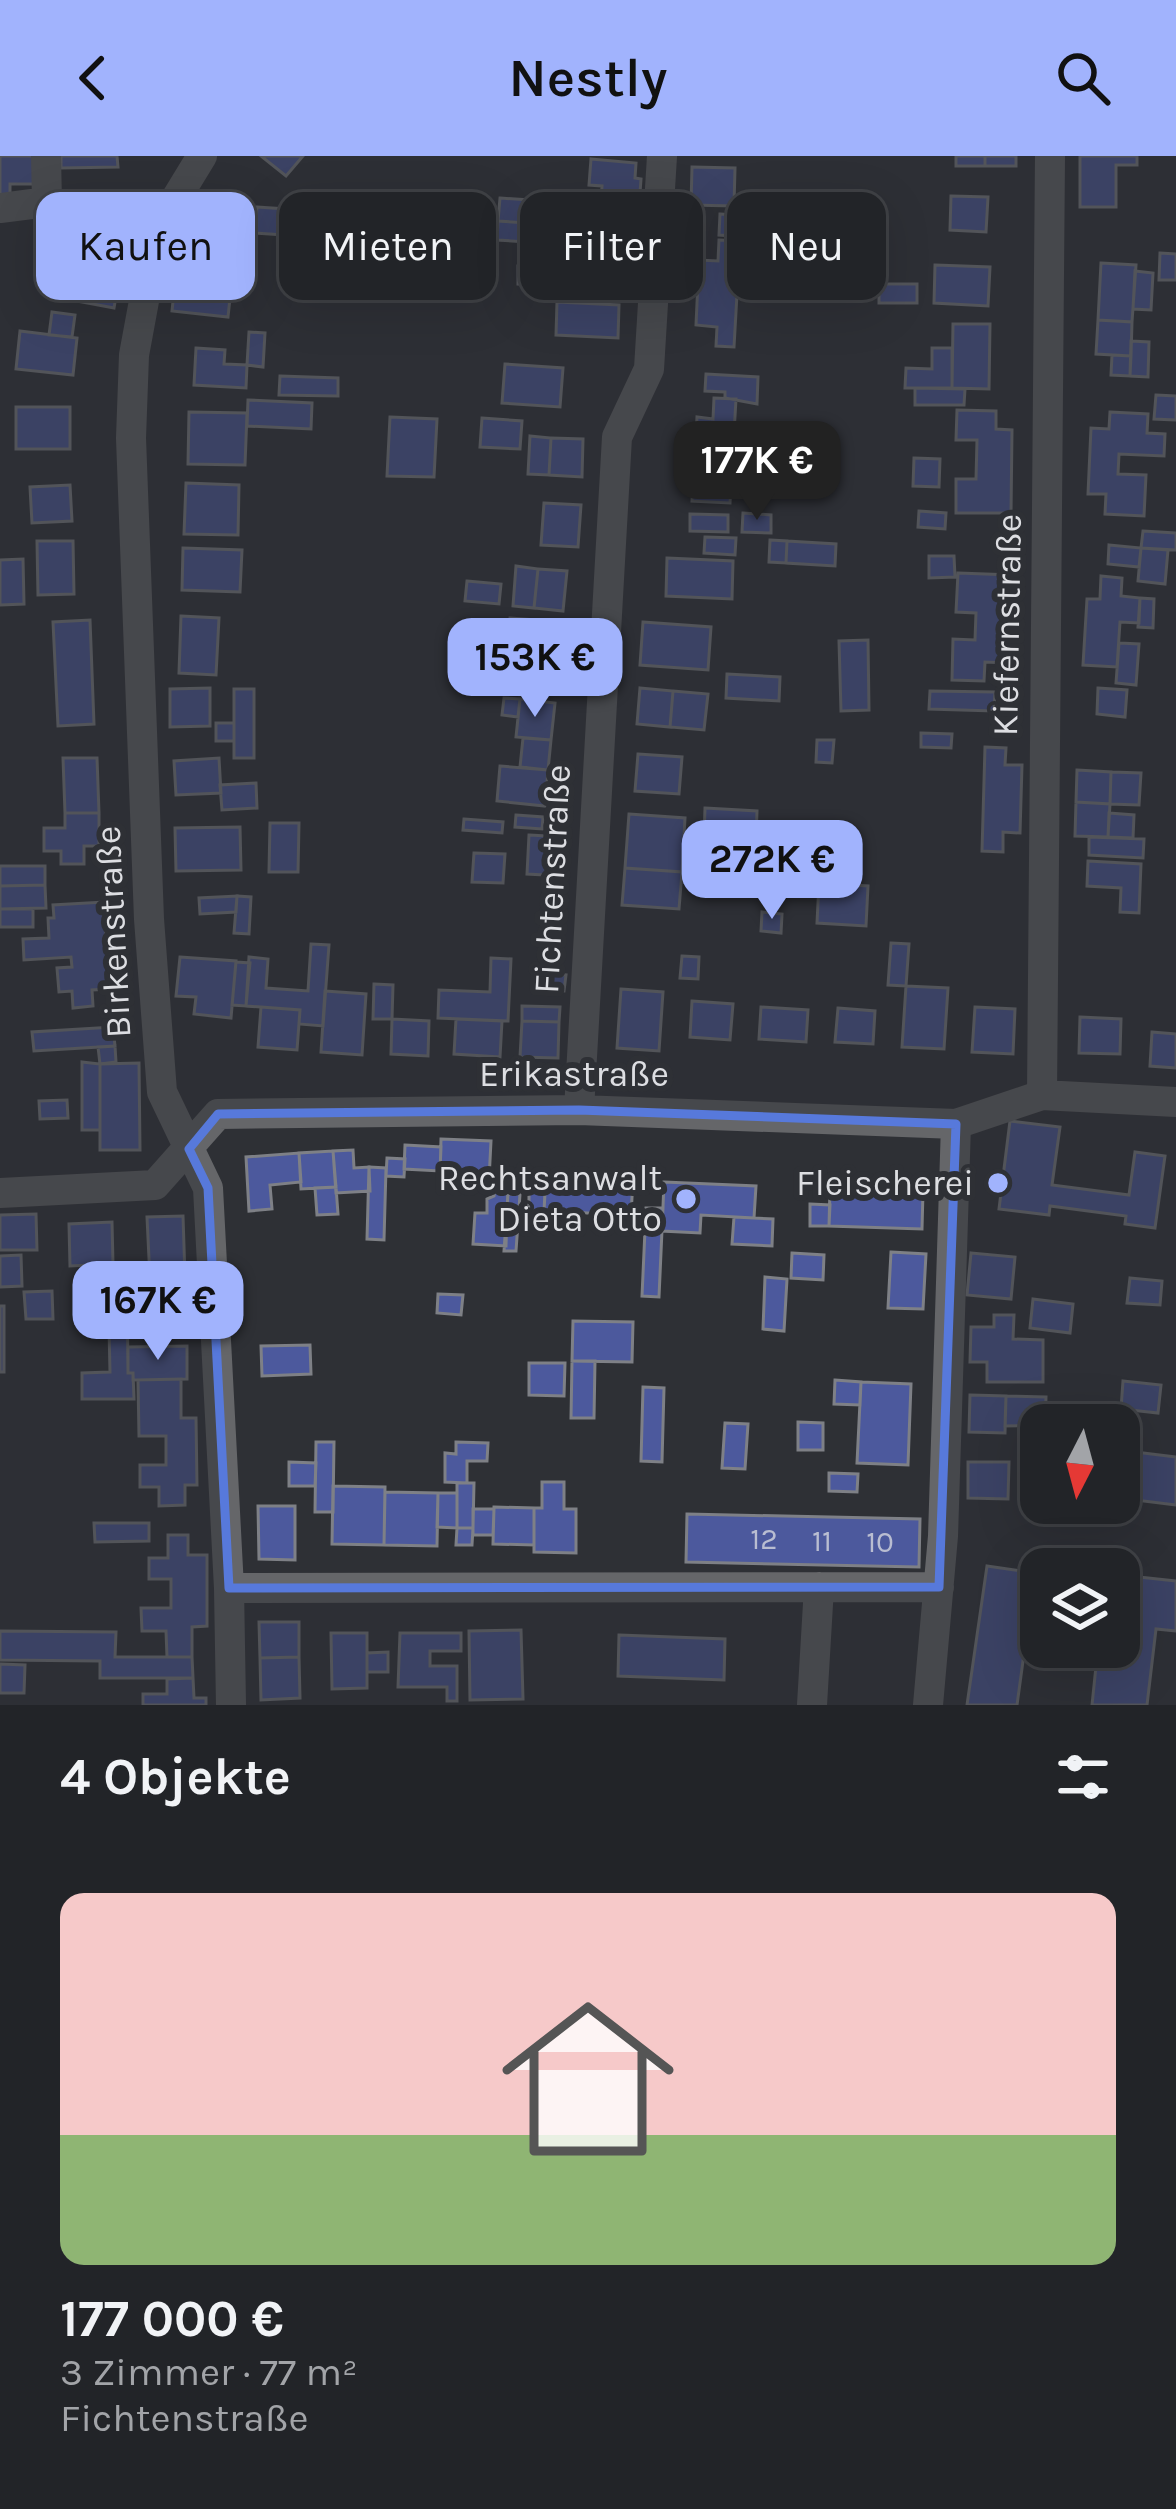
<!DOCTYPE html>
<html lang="de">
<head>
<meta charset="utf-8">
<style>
  body { margin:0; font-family:Karla,sans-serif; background:#2e3034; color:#f1f3f6; height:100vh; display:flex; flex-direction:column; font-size:45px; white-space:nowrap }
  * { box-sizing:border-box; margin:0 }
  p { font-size:39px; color:#a2a4a8 }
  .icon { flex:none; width:66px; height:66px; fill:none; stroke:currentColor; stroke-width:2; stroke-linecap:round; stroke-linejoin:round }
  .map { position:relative; height:1549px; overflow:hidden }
  .drawer { display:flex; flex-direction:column; background:#222428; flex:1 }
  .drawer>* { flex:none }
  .top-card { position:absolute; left:36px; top:36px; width:1104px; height:108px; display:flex; gap:24px }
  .needle { width:78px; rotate:186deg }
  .tools { position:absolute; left:1020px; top:1248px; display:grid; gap:24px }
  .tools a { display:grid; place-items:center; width:120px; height:120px; border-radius:24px; background:#222428; box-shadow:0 12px 48px #0002,0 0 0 3px #3f4145; font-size:60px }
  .price { position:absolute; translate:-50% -102px; padding:0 27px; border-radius:24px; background:#a1b3fd; color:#111; font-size:39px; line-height:78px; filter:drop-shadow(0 3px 6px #0008) }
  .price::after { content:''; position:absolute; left:50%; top:72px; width:36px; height:27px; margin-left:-18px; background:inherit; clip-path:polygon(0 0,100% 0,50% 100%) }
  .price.current { background:#222; color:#fff }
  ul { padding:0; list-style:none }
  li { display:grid; align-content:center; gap:24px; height:636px; padding:0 60px }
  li+li { border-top:3px solid #3f4145 }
  li span { display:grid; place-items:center; height:372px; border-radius:24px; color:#555 }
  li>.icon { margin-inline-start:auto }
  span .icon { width:216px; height:216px; fill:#fffc; stroke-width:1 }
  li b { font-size:51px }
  h2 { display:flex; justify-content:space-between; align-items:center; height:144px; padding:0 60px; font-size:51px }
  .chip { padding:0 42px; border-radius:24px; background:#222428; box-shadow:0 12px 48px #0002,0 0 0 3px #3f4145; font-size:42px; line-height:108px }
  .chip.current { background:#a1b3fd; color:#111 }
  header { display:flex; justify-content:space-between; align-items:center; height:156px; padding:0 60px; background:#a1b3fd; color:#111; font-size:54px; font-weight:600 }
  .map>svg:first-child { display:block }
  .building { fill:#4c599d; stroke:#7e8086; stroke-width:3 }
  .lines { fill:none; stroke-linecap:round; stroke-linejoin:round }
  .minor { stroke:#656669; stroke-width:30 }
  .marked { fill:none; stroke:#5779db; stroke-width:9; stroke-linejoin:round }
  .poi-dot { fill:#a1b3fd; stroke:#2e3035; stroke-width:4.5 }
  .labels { text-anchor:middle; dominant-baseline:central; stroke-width:12; stroke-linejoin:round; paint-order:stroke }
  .number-label { font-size:30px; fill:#b9bdd1 }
  .street-label { font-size:36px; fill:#dddee2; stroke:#2e3035 }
  .poi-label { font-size:36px; fill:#dddee2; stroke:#2e3035; text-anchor:end }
</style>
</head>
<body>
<header><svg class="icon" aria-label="back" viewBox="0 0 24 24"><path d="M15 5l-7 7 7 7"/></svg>Nestly<svg class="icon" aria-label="search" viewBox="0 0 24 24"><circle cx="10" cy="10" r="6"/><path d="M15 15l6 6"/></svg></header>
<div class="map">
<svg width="1176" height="1549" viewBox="0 0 1176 1549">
  <rect width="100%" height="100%" fill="#2e3035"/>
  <!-- building -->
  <path class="building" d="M0 0H37L38 28H10V44H0Z
    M61 0H117L118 11 61 12Z
    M261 0H303L286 20Z
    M956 0H985V10H956Z
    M985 0H1016V10H985Z
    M1080 0H1137V9H1116V51H1080Z
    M591 3 636 7 635 22 641 23 638 65 600 62 602 30 589 29Z
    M692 11 735 12 734 50 691 49Z
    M951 40 988 41 986 76 950 74Z
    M500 42 560 46 559 69 498 65Z
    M257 51 316 55 314 81 255 77Z
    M367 56 392 57 391 82 366 81Z
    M720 58 768 61 766 82 719 79Z
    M801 63 831 64 830 82 800 80Z
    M498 65 559 69 558 88 497 84Z
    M46 67 71 70 68 99 43 96Z
    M587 79 624 80 623 114 586 113Z
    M719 84 740 85 734 191 716 190 717 171 696 169 699 104 718 105Z
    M1160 97 1176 98V124H1159Z
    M1101 107 1136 109 1132 166 1098 164Z
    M935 109 990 111 988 150 934 147Z
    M83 110 120 117 114 152 77 145Z
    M518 110 601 114V131L518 128Z
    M1135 115 1153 117 1151 154 1133 153Z
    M176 117 232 123 228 161 172 155Z
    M879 128H917V147H879Z
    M557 146 619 149 618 182 556 179Z
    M52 156 75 159 72 181 49 179Z
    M1098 164 1132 166 1131 200 1096 198Z
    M953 168H990L989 233 952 232Z
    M20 175 77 182 73 219 16 213Z
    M249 176 265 177 263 211 247 209Z
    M1131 185 1149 186 1148 221 1130 220Z
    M196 192 225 194 224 208 247 209 246 232 194 229Z
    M932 192H952V232H905L906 212 932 213Z
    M1112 199 1131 200 1130 220 1111 219Z
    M505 208 563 212 560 251 502 247Z
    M706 218 758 221 757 248 725 242V236L705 235Z
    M280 220 338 222V240L279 239Z
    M915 232 965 233 964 249H915Z
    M1156 239 1176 240V264L1154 263Z
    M714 242 736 243 730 347 692 345 697 261 713 263Z
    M248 244 312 247 311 273 247 270Z
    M16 251H70V293H16Z
    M957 254 996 255V273L1012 274 1011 357H956V323H976L977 284H956Z
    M189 256 247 257 245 309 188 308Z
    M1110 256 1148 258 1147 277 1165 278 1164 300 1119 298 1118 318 1146 319 1144 360 1105 358 1106 338H1088L1091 272 1109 273Z
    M390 261 437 263 434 321 387 320Z
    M482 262 522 265 520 293 480 291Z
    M530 280 551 282 549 319 528 318Z
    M551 282 583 283 582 321 549 319Z
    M914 302 940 303 939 331 913 330Z
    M186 327 239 329 238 379 184 378Z
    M70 329 72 365 32 367 30 331Z
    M544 347 581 349 578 391 541 389Z
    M919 355 946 357 945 373 918 371Z
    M743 357 771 359V377L742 376Z
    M690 358 728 359V376L690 375Z
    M1143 375 1176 377V394L1141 392Z
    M705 381 736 382 735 399 704 397Z
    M770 384 787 385 786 407 769 406Z
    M37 385H73L74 438 38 439Z
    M787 385 836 388 835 410 786 407Z
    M1109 389 1141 392 1139 411 1108 408Z
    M183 392 242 394 240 436 182 434Z
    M1141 392 1168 394 1165 428 1138 425Z
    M929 400H954L955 421 929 422Z
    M667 402 733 405 732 443 666 440Z
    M23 403 24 448 0 449V404Z
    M516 410 538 413 534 452 513 450Z
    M538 413 567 415 563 455 534 452Z
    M958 417 1012 419 1008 507 985 506 984 525 952 524 953 483 975 484 976 457 956 456Z
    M1101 420 1122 422 1121 440 1140 442 1139 467 1120 466 1117 511 1083 509 1087 443H1100Z
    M467 425 501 428 499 448 465 445Z
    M1140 442 1154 443 1153 472 1138 471Z
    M181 460 219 462 216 519 179 517Z
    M510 462 562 466 558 518 524 515 526 494 507 493Z
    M90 464 94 568 58 570 53 466Z
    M643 466 711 471 708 514 640 509Z
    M868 484 869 554 841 555 839 485Z
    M1119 487 1139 488 1136 529 1116 527Z
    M727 518 780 521 779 545 726 542Z
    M487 523 542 528 541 541 486 535Z
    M210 532V570L170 571V533Z
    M640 532 673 535 670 571 637 568Z
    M1098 532 1127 534 1125 561 1097 558Z
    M234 533H254V602H234Z
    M673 535 708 538 704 574 670 571Z
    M930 535 995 536 994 555 929 553Z
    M504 542 520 543 518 561 502 559Z
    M520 543 555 547 551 584 516 581Z
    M216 567H234V585H216Z
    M921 577 952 578 951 592 921 591Z
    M523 582 551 584 548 614 520 611Z
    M817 584H834L832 607 816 606Z
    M985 591 1006 592 1005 609H1022L1020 677 1003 676V696L982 695Z
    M638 598 682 601 679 638 635 635Z
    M63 602H97L99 657H65Z
    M219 602 221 637 176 639 174 605Z
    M500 610 548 614 545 650 497 645Z
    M1077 614 1111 616 1110 648 1076 646Z
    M1111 616 1141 617 1139 649 1110 648Z
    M256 627 257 652 222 654 220 629Z
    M1076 646 1110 648 1108 681 1075 680Z
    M705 652 757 655 756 684 704 682Z
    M65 657H99V690H84V708H61V695H44V672H65Z
    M1109 657 1134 659 1133 682 1108 681Z
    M629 658 685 662 682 716 625 712Z
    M516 659 543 661 542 673 515 671Z
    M464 663 503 666 502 677 463 674Z
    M270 667H299L298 716H269Z
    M240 671 241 714 176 715 175 672Z
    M529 679 565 681 563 720 527 718Z
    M1089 681 1144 683 1143 702 1089 699Z
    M474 697 505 698 503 727 472 726Z
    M1088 705 1141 708 1139 757 1120 756 1121 732 1087 730Z
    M0 710H45V729L0 730Z
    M625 712 682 716 679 753 622 749Z
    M819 727 868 730 866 770 817 767Z
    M45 729 46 752 0 753V730Z
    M237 740 236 756 200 758 199 742Z
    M237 740 251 741 249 778 234 777Z
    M104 746 109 833 92 834 93 850 73 852 72 835 59 836 57 812 72 811 71 801 24 804 23 783 49 782 48 762H54L53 749Z
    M0 753H33V771H0Z
    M762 756 782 758 781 777 761 775Z
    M891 787 909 788 906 830 888 829Z
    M311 788 329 789 323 870 299 868 300 854 246 850 249 801 268 803 266 832 308 835Z
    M682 800 699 801 698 823 680 822Z
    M180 801 236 805 231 862 194 858 196 841 176 840Z
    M491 802 511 803 508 865 438 862 439 834 490 836Z
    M236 806 250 807 246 850 232 849Z
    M552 818 566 819 564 835 551 834Z
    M374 828 393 829 392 863H373Z
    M906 830 948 832 944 893 902 891Z
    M621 833 663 836 659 895 617 892Z
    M325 835 366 838 362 899 321 896Z
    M692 845 733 848 730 884 690 881Z
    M522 850 560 851 559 866 522 865Z
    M261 851 300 854 297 894 258 891Z
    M761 851 808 854 806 886 759 883Z
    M975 851 1015 853 1013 898 972 896Z
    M838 852 875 855 873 888 835 886Z
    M1080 861 1121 863 1120 898 1079 897Z
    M392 863 429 865 428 900 391 898Z
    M456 863 502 865 500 901 454 898Z
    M522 865 559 866 558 902 520 901Z
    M113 871 115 890 34 895 32 876Z
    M1152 876 1176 878V912L1150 910Z
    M115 890 116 906 100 908 98 891Z
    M82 906 100 908V974H82Z
    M139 907 140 994H100V908Z
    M67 944 68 962 40 963 39 945Z
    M1010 965 1060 971 1052 1029 1129 1039 1135 996 1165 1000 1155 1072 1125 1068 1126 1060 1050 1050 1049 1059 999 1053Z
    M441 983 491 985 489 1024 440 1021Z
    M405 989 441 991 440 1015 404 1013Z
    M353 994 354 1012 369 1011 370 1035 336 1037 333 995Z
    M333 995 336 1031 301 1033 299 997Z
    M299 997 301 1026 270 1029 272 1053 249 1055 246 1001Z
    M387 1002 405 1003 404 1021 386 1020Z
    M369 1011 386 1012 384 1084 367 1083Z
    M546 1020 633 1024 631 1059 544 1055Z
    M664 1026 756 1030 754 1062 701 1059 700 1077 662 1075Z
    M495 1029 508 1030 506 1090 473 1088 475 1057H487V1043L494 1040Z
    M336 1031 338 1058 317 1059 315 1032Z
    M830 1032 923 1036 922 1073 829 1070Z
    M529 1035 545 1036 544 1055 529 1054Z
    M508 1038H520L516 1095H504Z
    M810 1048 830 1049 829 1070H810Z
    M646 1052H663L659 1141 642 1140Z
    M36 1058 37 1094H0V1059Z
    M183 1060 185 1121 150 1123 147 1061Z
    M734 1061 773 1063 772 1090 732 1088Z
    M112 1066 113 1108 70 1110 69 1068Z
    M891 1096 926 1098 923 1153 888 1152Z
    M792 1097 824 1099 823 1124 791 1122Z
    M971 1097 1015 1101 1011 1143 967 1139Z
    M21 1099 22 1130 0 1131V1100Z
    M765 1121 787 1123 784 1175 763 1173Z
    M1130 1122 1162 1125 1160 1149 1127 1147Z
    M127 1126 128 1217H133L134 1243H82V1217L110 1216 108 1127Z
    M52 1135 53 1163H26L24 1136Z
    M438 1138 463 1139 461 1159 437 1157Z
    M1033 1143 1073 1148 1070 1177 1030 1172Z
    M0 1150H4V1216H0Z
    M994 1159H1014L1013 1183 1043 1184V1226H987V1206H970L971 1171H994Z
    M573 1165 633 1166 632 1206 572 1205Z
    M310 1189 311 1218 262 1220 261 1190Z
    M187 1190V1223L133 1224V1217H128V1191Z
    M572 1205H595L594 1262H571Z
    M529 1207H565L564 1240 529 1239Z
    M181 1223V1262H196L197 1329H185V1349L159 1350V1331H140V1309H166V1280H139L138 1224Z
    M835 1224 861 1226 860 1249 834 1248Z
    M1123 1225 1161 1229 1158 1257 1121 1253Z
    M861 1226 911 1228 908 1309 857 1307Z
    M643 1231 664 1232 662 1306 641 1305Z
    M970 1239 1006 1240 1005 1277 969 1276Z
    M1006 1240 1046 1241 1045 1269 1005 1270Z
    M798 1266 823 1267V1294H798Z
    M725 1267 748 1268 745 1313 722 1312Z
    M1029 1271 1041 1272V1290H1028Z
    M316 1286H334L333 1356H315Z
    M456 1286 488 1287 487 1305H467V1327L445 1326V1297L456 1298Z
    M1119 1294 1176 1301V1349L1119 1342Z
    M289 1306 316 1307 315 1330H289Z
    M968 1306H1009L1008 1343 968 1342Z
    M829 1317 858 1318 857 1336 829 1335Z
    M542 1326H564V1353H576V1397L534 1396V1352H542Z
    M457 1327H474L473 1372H457Z
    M333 1330 385 1331 384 1389 332 1388Z
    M385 1336 438 1337 437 1390 384 1389Z
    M438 1337H457V1372L437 1371Z
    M258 1350H295V1404L259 1403Z
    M494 1351 534 1352V1389L493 1388Z
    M473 1353H494L493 1379H473Z
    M687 1358 920 1363 919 1411 686 1406Z
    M94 1367H149V1385L95 1386Z
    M457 1372H473L472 1389H456Z
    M168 1379H188V1399H207V1470L192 1471V1501H167L166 1475H142L141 1452H171V1423H149V1402H168Z
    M987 1410 1035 1417 1017 1549H967Z
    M1139 1421 1176 1425V1475L1156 1473 1147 1549H1092L1098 1491H1119V1438Z
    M259 1466H299V1501L260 1502Z
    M521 1474 523 1543 470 1544 469 1475Z
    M0 1475 116 1476 115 1501H192L193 1522H100V1505L0 1504Z
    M331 1477H367V1532L332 1533Z
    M400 1477H461V1495H430V1510H457V1545H447V1531H398Z
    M619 1479 725 1483 724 1524 618 1520Z
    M388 1496V1516H367V1497Z
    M299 1501 300 1542 261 1544 260 1502Z
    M0 1508 25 1509 24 1537H0Z
    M193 1522 194 1542H206V1549H143V1538H167V1523Z"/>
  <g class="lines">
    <!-- minor -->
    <path class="minor" d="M202 0 177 41 151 107 134 199 131 282 149 763 162 936 208 1032 229 1432 231 1549
      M0 52 47 46 46 0
      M1042 939 1050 0
      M579 954 617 281 649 213 662 0
      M0 1037 155 1029 218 958 579 954 956 968 1042 939 1176 946
      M229 1432 939 1431
      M812 1549 819 1431
      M928 1549 943 1380 956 968"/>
  </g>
  <!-- marked area -->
  <path d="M0 0H1176V1549H0ZM579 954 956 968 939 1431 229 1432 208 1032 189 993 218 958Z" fill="#2e3035" fill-opacity=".55" fill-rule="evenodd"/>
  <path class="marked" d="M579 954 956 968 939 1431 229 1432 208 1032 189 993 218 958Z"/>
  <!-- markers -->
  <g class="poi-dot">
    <circle cx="998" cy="1027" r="12"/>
    <circle cx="686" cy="1043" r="12"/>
  </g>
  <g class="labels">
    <!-- number labels -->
    <g class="number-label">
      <text x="764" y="1383">12</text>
      <text x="822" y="1385">11</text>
      <text x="880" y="1386">10</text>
    </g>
    <!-- street labels -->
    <g class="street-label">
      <text transform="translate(1007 469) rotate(-89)">Kiefernstraße</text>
      <text transform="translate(552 723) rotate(-87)">Fichtenstraße</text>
      <text transform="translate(113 776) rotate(-93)">Birkenstraße</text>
      <text x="574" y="918">Erikastraße</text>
    </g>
    <!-- poi labels -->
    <g class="poi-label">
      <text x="662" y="1022">Rechtsanwalt<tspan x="662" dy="41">Dieta Otto</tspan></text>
      <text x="974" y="1027">Fleischerei</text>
    </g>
  </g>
</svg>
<div class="tools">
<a><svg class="needle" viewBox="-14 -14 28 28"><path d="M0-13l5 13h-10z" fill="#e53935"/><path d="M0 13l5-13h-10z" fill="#a2a4a8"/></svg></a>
<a><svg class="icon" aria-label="layers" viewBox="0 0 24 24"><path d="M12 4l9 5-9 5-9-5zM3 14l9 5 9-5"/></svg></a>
</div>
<b class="price current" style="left:757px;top:367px">177K €</b>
<b class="price" style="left:535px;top:564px">153K €</b>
<b class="price" style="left:772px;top:766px">272K €</b>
<b class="price" style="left:158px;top:1207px">167K €</b>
<div class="top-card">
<a class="chip current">Kaufen</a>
<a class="chip">Mieten</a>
<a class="chip">Filter</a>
<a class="chip">Neu</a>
</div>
</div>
<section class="drawer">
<h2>4 Objekte<svg class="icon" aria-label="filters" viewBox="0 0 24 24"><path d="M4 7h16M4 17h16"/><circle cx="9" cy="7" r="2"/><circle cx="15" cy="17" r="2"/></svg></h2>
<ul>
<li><span style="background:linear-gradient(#f6c9c9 65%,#8fb573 0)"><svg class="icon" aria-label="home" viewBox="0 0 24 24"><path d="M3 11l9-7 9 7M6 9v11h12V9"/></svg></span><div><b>177 000 €</b><p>3 Zimmer · 77 m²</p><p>Fichtenstraße</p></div></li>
</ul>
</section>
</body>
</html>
